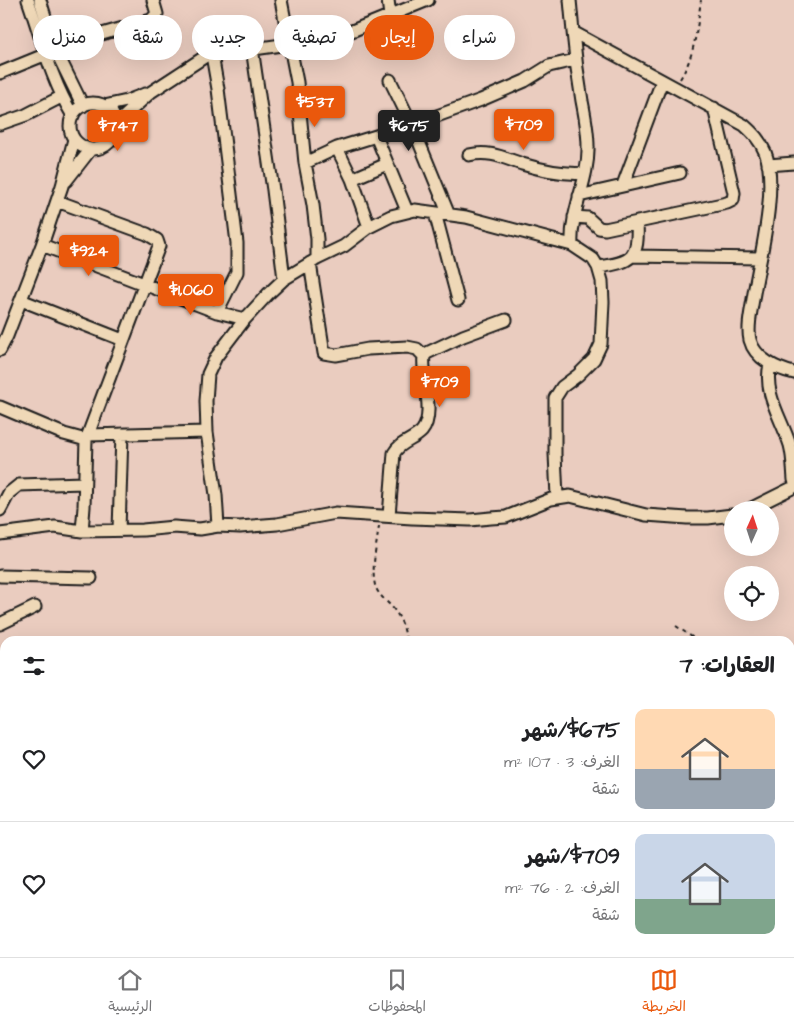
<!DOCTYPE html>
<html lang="ar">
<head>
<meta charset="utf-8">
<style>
  body { margin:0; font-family:"Architects Daughter","Playpen Sans Arabic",sans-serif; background:#f6f6f6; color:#202124; direction:rtl; height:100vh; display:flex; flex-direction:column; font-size:19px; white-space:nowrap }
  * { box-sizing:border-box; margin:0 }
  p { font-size:16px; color:#757577 }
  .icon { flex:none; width:28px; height:28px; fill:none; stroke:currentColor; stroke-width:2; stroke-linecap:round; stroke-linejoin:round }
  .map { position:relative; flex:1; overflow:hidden; direction:ltr }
  .panel { position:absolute; left:0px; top:636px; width:795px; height:321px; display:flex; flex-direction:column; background:#fff; border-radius:15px 15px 0 0; box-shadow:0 5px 20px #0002; direction:rtl }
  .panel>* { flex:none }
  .banner { position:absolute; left:15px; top:15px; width:500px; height:45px; direction:rtl; display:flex; gap:10px }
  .needle { width:32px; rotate:3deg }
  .controls { position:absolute; left:724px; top:501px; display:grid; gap:10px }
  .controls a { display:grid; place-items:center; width:55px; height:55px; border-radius:50%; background:#fff; box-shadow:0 5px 20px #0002; font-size:25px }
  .price { position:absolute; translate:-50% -42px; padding:0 11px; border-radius:5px; background:#ea580c; color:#fff; font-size:16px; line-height:32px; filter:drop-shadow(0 1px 2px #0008) }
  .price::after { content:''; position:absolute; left:50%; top:30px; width:15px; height:11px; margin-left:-8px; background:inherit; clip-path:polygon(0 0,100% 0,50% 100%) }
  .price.current { background:#222; color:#fff }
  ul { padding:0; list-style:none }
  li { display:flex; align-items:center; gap:15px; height:125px; padding:0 20px }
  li+li { border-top:1px solid #e0e0e0 }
  li span { display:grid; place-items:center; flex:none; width:140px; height:100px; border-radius:10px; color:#555 }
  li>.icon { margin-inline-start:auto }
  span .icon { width:60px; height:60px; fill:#fffc; stroke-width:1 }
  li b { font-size:21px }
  h2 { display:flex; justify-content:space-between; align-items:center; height:60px; padding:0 20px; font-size:21px }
  .pill { padding:0 18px; border-radius:22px; background:#fff; box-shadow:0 5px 20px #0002; font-size:18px; line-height:45px }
  .pill.current { background:#ea580c; color:#fff }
  .menu { display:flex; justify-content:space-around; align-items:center; height:70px; border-top:1px solid #e0e0e0; background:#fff; font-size:14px; color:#757577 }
  .menu a { display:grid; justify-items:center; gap:2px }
  .menu .current { color:#ea580c }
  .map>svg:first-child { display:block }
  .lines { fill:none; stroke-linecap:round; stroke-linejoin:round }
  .minor-casing { stroke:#1c1c1c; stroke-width:15 }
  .path { stroke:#1c1c1c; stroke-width:2; stroke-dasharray:4 4; stroke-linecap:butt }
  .minor { stroke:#efd8b7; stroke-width:11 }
</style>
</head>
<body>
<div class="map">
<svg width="794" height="957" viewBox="0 0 794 957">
  <rect width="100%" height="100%" fill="#eaccbf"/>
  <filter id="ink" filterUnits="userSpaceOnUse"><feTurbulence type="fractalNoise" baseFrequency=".02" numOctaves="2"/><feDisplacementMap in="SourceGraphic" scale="10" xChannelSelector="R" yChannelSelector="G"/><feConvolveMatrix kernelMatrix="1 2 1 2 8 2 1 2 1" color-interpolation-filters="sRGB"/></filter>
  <g filter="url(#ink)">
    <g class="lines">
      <!-- minor casing -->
      <g class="minor-casing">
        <path id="minor" d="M28 0C42 40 51 80 73 116
          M40 0 55 49 83 106
          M281 0 297 82 305 163 313 205 317 239V259
          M388 0 390 16
          M570 0 573 32 744 125C753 133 760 140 765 152 779 187 759 261 753 299 751 312 747 327 750 340 755 359 777 369 794 373
          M252 48 273 190 284 279
          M212 55 218 89 237 243V272L217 312
          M0 73 81 40 151 20 157 14 153 0
          M390 80 412 125 449 215
          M70 126a23 23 0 1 1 46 0a23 23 0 1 1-46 0Z
          M104 106 127 101 145 94
          M0 124 26 115 61 97
          M116 124 151 92 206 56 337 37 428 0
          M376 136 407 211
          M337 148 352 179 387 164
          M469 155C489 150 504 158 522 164 542 170 564 175 585 173
          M305 163 337 148 412 125 481 100 525 81 549 66 575 60
          M768 165 794 163
          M352 179 369 227
          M66 181 91 149
          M623 185 662 81
          M579 196 680 173
          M57 201 147 234 157 240 159 246 86 440 84 507 82 531
          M435 213 458 300
          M574 217 588 218 599 228 605 229 727 203 733 200 734 193 714 108
          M42 245 217 312 245 319
          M572 245C570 211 589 180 588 147 588 132 585 116 582 101 578 78 575 55 573 32
          M632 256 760 258
          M310 263 324 353 336 355 368 349 407 347 417 349 424 356
          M598 267C633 262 639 258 637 222
          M21 300 123 340
          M0 350 7 336 42 245 62 186 74 139
          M770 364C763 394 781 417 790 445 793 456 793 468 794 480
          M0 407 64 434 86 440
          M88 435 207 432
          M0 510 9 493 19 485 84 483
          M748 510 794 487
          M389 516 394 453C400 442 414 440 422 431 436 414 421 375 424 356L427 353 463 336 506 320
          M218 526 216 495 207 432 206 401 208 374 216 357 245 319 268 294 284 279 317 259 344 246 369 227 391 216 415 210 466 217 572 245 593 259 598 267 602 281 603 302 601 344 594 359 578 375 562 387 555 398V454L557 497
          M119 530 122 434
          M0 534 55 527 82 531 143 530 174 527 200 529 218 526 240 527 277 524 336 513 412 518 470 520 491 518 506 517 551 499 570 496 646 515 687 518H708L732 515
          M0 576 91 578
          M0 624 35 607"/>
      </g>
      <!-- path -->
      <path class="path" d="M680 79C695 56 697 27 701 0
        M379 526C377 543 370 573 376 588 379 595 386 601 391 606 400 616 405 628 406 641
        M676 626 698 641
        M790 700H794
        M348 957 349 952"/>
      <!-- minor -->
      <use href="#minor" class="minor"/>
    </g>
  </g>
</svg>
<div class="controls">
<a><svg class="needle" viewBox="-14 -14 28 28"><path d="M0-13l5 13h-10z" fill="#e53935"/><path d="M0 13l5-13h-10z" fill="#757577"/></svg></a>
<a><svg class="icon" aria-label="locate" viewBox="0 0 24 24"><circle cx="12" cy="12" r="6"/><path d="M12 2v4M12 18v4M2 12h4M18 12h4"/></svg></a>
</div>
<b class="price" style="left:315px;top:128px">$537</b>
<b class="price" style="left:524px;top:151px">$709</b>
<b class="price" style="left:118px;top:152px">$747</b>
<b class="price current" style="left:409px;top:152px">$675</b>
<b class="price" style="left:89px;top:277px">$924</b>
<b class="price" style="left:191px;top:316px">$1,060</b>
<b class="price" style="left:440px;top:408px">$709</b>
<div class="banner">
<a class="pill">شراء</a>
<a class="pill current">إيجار</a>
<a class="pill">تصفية</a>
<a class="pill">جديد</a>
<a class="pill">شقة</a>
<a class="pill">منزل</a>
</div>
<section class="panel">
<h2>العقارات: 7<svg class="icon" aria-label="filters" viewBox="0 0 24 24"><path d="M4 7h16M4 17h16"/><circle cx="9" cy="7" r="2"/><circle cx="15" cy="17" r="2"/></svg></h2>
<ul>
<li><span style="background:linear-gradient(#ffd9b3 60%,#9aa5b1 0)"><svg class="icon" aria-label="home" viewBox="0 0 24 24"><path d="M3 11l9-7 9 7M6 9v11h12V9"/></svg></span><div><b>$675/شهر</b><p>الغرف: 3 · 107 m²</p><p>شقة</p></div><svg class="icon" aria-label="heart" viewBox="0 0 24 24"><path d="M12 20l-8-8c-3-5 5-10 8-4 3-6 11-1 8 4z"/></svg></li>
<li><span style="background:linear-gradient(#c9d6e8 65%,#7fa58c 0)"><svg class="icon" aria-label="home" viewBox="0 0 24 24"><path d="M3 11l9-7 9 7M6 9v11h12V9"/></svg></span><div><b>$709/شهر</b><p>الغرف: 2 · 76 m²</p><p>شقة</p></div><svg class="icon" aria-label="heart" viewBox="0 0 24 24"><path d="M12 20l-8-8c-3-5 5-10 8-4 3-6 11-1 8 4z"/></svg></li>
</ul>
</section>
</div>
<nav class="menu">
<a class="current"><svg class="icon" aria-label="map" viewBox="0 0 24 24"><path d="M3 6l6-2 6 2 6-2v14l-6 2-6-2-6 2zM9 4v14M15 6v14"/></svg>الخريطة</a>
<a><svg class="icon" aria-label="saved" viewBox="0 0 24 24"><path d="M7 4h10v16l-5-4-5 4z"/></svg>المحفوظات</a>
<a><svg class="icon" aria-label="home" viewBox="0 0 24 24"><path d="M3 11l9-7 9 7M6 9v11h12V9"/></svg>الرئيسية</a>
</nav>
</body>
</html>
